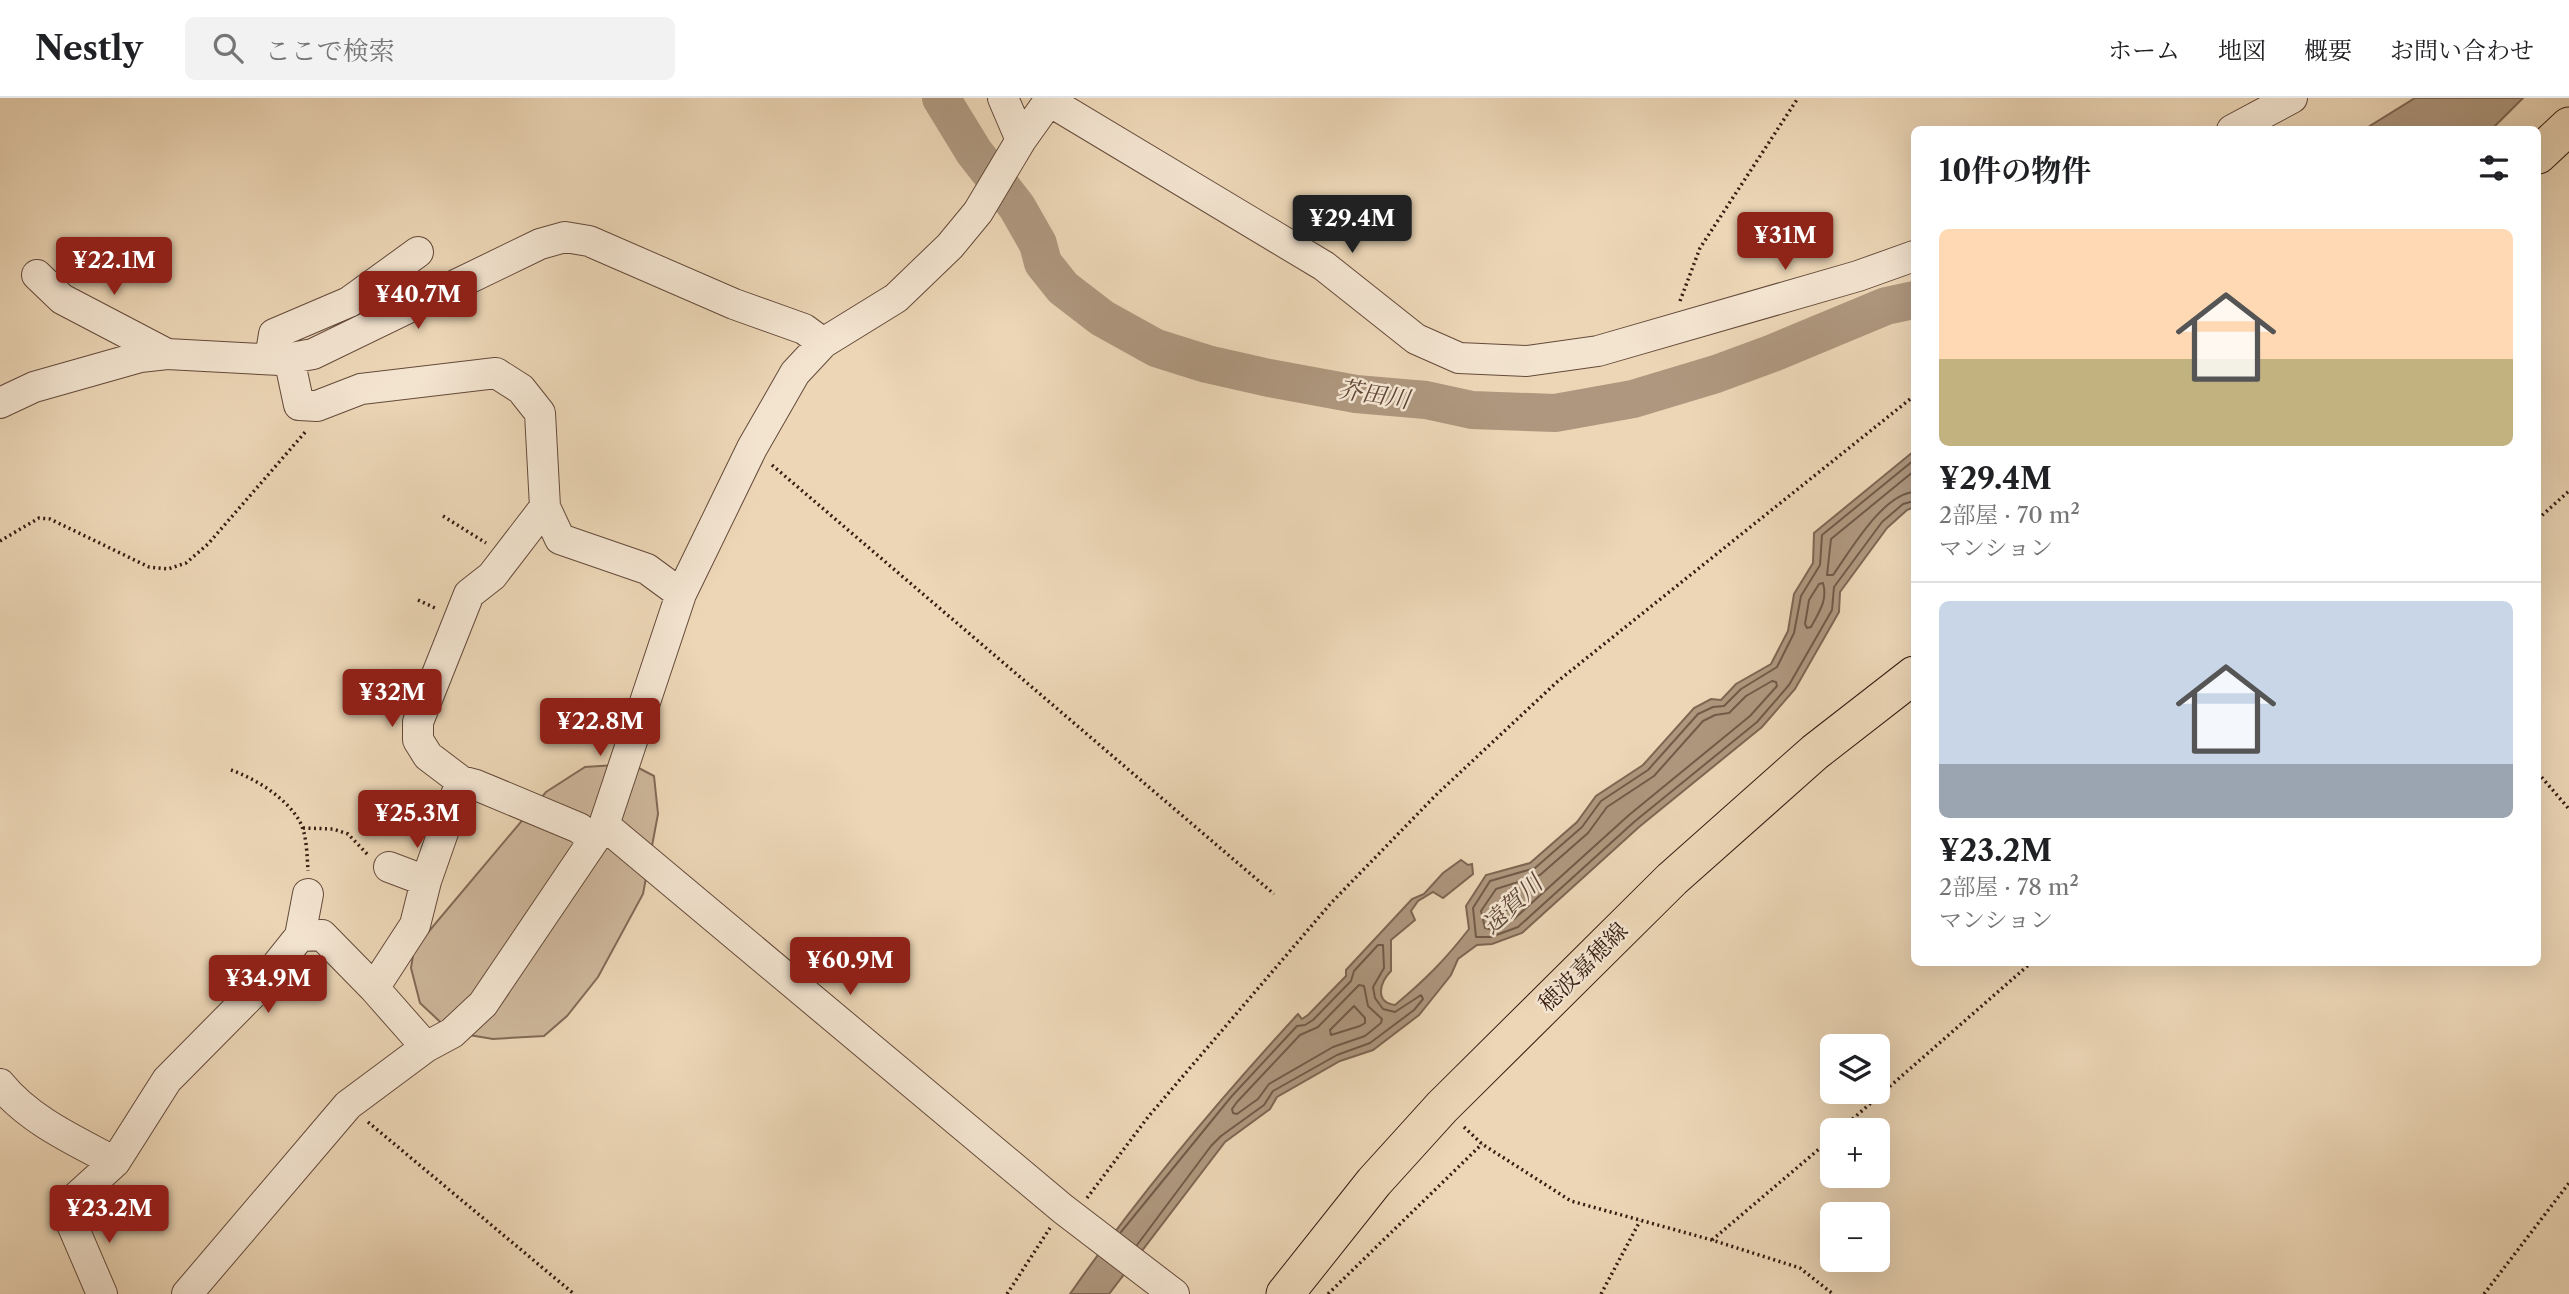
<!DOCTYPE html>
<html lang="ja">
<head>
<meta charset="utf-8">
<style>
  body { margin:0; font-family:"Libre Caslon Text","Noto Serif JP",serif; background:#f2f2f2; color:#202124; height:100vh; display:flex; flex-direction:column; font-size:26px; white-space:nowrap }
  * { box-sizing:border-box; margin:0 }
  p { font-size:23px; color:#757577 }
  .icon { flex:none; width:38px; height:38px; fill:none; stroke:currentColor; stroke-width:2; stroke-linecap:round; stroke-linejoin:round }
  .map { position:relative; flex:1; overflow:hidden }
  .drawer { position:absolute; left:1911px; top:28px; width:630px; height:840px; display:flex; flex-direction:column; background:#fff; border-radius:10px; box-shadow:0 7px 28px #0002 }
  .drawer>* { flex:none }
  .buttons { position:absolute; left:1820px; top:936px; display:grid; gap:14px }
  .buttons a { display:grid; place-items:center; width:70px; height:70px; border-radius:10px; background:#fff; box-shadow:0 7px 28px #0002; font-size:35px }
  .price { position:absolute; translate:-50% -60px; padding:0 16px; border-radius:7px; background:#8f2418; color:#fff; font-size:23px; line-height:46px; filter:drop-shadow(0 2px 4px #0008) }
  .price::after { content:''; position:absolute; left:50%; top:42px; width:21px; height:16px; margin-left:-10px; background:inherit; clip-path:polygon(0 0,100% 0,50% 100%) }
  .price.selected { background:#222; color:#fff }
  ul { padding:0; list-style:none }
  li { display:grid; align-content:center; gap:14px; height:371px; padding:0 28px }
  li+li { border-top:2px solid #e0e0e0 }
  li span { display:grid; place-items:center; height:217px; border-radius:10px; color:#555 }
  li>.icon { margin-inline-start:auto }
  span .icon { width:126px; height:126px; fill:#fffc; stroke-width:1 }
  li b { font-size:30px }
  h2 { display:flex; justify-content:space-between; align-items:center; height:84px; padding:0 28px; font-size:30px }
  header { display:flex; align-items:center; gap:42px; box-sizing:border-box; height:98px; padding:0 35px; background:#fff; border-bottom:2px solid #e0e0e0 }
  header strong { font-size:33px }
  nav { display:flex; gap:38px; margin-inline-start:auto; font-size:24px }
  .search { width:490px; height:63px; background:#f2f2f2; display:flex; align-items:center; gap:18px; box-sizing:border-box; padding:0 24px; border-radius:10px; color:#757577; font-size:26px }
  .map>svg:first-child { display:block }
  .green { fill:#cdb69a; stroke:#826956; stroke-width:2 }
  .water { fill:#ae977e; stroke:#7e6652; stroke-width:2 }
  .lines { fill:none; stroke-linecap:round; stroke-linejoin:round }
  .shore { stroke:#725a48; stroke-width:2 }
  .river { stroke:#ae977e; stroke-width:38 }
  .minor-casing { stroke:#644a3a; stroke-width:32 }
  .major-casing { stroke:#361c11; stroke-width:39 }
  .path { stroke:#361c11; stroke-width:3.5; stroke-dasharray:2 3.5; stroke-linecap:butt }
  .minor { stroke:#f3e4d0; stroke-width:30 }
  .major { stroke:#ecd6b6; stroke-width:37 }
  .labels { text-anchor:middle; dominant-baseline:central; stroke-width:5; stroke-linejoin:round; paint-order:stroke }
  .street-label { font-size:23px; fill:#361c11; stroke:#f3e4d0 }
  .water-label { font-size:24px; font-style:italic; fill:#604737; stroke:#f3e4d0 }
</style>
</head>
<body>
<header>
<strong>Nestly</strong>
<div class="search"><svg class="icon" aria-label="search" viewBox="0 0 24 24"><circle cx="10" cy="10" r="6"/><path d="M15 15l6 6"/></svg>ここで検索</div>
<nav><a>ホーム</a><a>地図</a><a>概要</a><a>お問い合わせ</a></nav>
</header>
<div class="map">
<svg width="2569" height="1196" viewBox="0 0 2569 1196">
  <rect width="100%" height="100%" fill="#ecd6b6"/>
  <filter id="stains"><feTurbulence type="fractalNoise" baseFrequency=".00286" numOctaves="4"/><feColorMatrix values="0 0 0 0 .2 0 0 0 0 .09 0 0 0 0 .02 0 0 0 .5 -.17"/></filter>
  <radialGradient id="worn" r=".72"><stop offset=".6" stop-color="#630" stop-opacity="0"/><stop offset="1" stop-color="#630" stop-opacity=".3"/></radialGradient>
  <!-- green -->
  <path class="green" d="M631 666 654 678 658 716 643 796 598 879 567 918 544 938 493 941 451 934 420 905 411 870 414 851 546 694 585 669Z"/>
  <!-- water -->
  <path class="water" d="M2415 0H2523L2492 31H2365Z
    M1914 353V409L1907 412 1887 430 1840 494 1839 514 1795 591 1762 629 1639 729 1522 835 1492 846 1477 847 1458 861 1451 877 1419 917 1373 952 1340 963 1277 999 1270 1011 1225 1044 1109 1196H1070C1139 1097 1216 1005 1298 916L1302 921 1308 917 1346 878V872L1412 801 1424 796 1443 775 1461 762 1468 767 1472 766 1473 776 1443 800 1433 794 1418 803 1411 813 1415 822 1391 842V873C1380 884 1374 904 1395 907 1425 882 1445 862 1469 831L1466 808 1486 777 1530 765 1577 724 1596 698 1643 667 1694 610 1711 601 1721 602 1736 586 1771 566 1788 533 1794 496 1813 465 1814 435Z"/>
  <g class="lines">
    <!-- shore -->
    <path class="shore" d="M1914 362 1822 437 1820 467 1801 498 1794 535 1777 569 1741 591 1724 608 1713 609 1698 616 1648 672 1601 703 1582 729 1535 770 1490 783 1473 810 1476 839H1491L1518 829 1634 724 1757 624 1789 587 1832 512 1834 489 1882 424 1903 406 1914 403
      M1914 373 1831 441 1827 477H1833C1850 453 1883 396 1914 394
      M1823 485C1828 502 1819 514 1811 529L1807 530 1805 526 1809 502 1819 486Z
      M1772 583 1776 584 1777 588 1750 618 1629 717 1514 821 1489 831 1485 830 1481 813 1496 791 1540 777 1588 735 1607 709 1654 678 1703 623 1715 617 1729 615 1746 598Z
      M1518 795 1521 801 1508 812 1496 814 1495 811 1502 800Z
      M1359 887 1364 888 1368 908 1382 921 1381 925 1365 938 1333 949 1269 986 1258 1001 1237 1016 1233 1015 1232 1011 1237 1004 1300 937 1318 929Z
      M1354 908 1365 920V925L1360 928 1331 937 1330 932Z
      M1121 1134 1231 999 1297 928 1305 927 1313 922 1351 883 1354 873 1378 847H1383L1384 870 1373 889 1375 900 1383 911 1395 914 1421 897 1423 901 1414 912 1370 945 1337 957 1273 993 1264 1007 1221 1038 1211 1048 1137 1147"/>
    <!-- river -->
    <path class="river" d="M941 0 974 54 1017 109 1038 146 1043 165 1063 190 1102 220 1156 250 1207 266 1269 280 1356 296 1426 302 1472 312 1555 315 1633 301 1716 276 1773 255 1886 208 1914 202"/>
    <!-- minor casing -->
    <g class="minor-casing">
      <path id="minor" d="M1003 0 1021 42
        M1049 3 1324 168 1416 241 1459 260 1527 263 1598 253 1858 178 1914 158
        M2232 32 2292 0
        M37 177 62 201 167 256
        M289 260 299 307 317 308 361 291 496 275 521 291 540 315 545 409 560 441 647 471 681 496
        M270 261 274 236 349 204 418 154
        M0 305 34 289 140 259 167 256 280 262 313 256 540 146 565 139 589 143 734 206 804 231 823 245
        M461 683 476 687 579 730 594 742
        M604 727 1063 1111 1174 1196
        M389 769 426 783
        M300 838 308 796
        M374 890 415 827 426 783 461 683 428 658 418 642V624L469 496 492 478 545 409
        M0 986C29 1022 74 1042 115 1064
        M102 1196 68 1117 70 1105 115 1064 167 982 260 888 300 838 322 837 374 890 426 949
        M187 1196 348 1007 426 949 452 935 483 906 604 727 681 496 752 350 795 275 823 245 896 200 950 148 978 114 1021 42 1051 0"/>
    </g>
    <!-- major casing -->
    <g class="major-casing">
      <path id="major" d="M2538 57 2569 28
        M1285 1196 1374 1084 1442 1009 1672 781 1815 654 1914 577"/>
    </g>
    <!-- path -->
    <path class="path" d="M1680 203 1700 150 1798 0
      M772 367 1274 796
      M443 418 486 445
      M2538 421 2569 393
      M0 443 39 420 50 421 149 469 168 471 186 465 208 446 307 332
      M418 502 435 510
      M231 672C256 681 287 700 300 724 307 737 307 758 308 773
      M2538 675 2569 711
      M303 730 333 731 348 736 369 758
      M368 1024 574 1196
      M1464 1029 1482 1046 1571 1103 1712 1142 1800 1170 1833 1196
      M1840 1032 2032 864
      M1087 1100 1148 1019 1331 805 1436 697 1558 583 1914 298
      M1712 1142 1832 1040
      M1007 1196 1050 1130
      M1328 1196 1482 1046
      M1601 1196 1640 1123
      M2484 1196 2569 1085"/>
    <!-- minor -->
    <use href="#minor" class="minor"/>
    <!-- major -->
    <use href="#major" class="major"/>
  </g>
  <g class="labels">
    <!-- street labels -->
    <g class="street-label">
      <text transform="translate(1583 869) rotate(-45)">穂波嘉穂線</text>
    </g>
    <!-- water labels -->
    <g class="water-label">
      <text transform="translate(1374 296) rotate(9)">芥田川</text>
      <text transform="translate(1512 806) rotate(-43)">遠賀川</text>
    </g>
  </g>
  <rect width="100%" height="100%" filter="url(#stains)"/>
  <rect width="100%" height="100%" fill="url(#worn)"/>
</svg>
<div class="buttons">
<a><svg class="icon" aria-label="layers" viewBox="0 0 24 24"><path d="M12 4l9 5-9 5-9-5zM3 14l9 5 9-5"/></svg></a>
<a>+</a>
<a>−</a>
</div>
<b class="price selected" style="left:1352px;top:157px">¥29.4M</b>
<b class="price" style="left:1785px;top:174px">¥31M</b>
<b class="price" style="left:114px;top:199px">¥22.1M</b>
<b class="price" style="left:418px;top:233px">¥40.7M</b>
<b class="price" style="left:392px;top:631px">¥32M</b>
<b class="price" style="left:600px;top:660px">¥22.8M</b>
<b class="price" style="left:417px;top:752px">¥25.3M</b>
<b class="price" style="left:850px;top:899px">¥60.9M</b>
<b class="price" style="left:268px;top:917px">¥34.9M</b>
<b class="price" style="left:109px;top:1147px">¥23.2M</b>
<section class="drawer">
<h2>10件の物件<svg class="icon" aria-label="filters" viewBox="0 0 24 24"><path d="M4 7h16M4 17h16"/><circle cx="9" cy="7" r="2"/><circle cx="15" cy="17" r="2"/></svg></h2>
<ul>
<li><span style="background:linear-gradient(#ffd9b3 60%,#c2b280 0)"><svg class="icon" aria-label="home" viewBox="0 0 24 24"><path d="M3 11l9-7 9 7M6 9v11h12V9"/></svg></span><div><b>¥29.4M</b><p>2部屋 · 70 m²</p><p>マンション</p></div></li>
<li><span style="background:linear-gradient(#c9d6e8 75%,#9aa5b1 0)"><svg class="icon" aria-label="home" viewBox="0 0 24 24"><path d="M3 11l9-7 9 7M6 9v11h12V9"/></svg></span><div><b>¥23.2M</b><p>2部屋 · 78 m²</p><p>マンション</p></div></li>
</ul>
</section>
</div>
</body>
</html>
